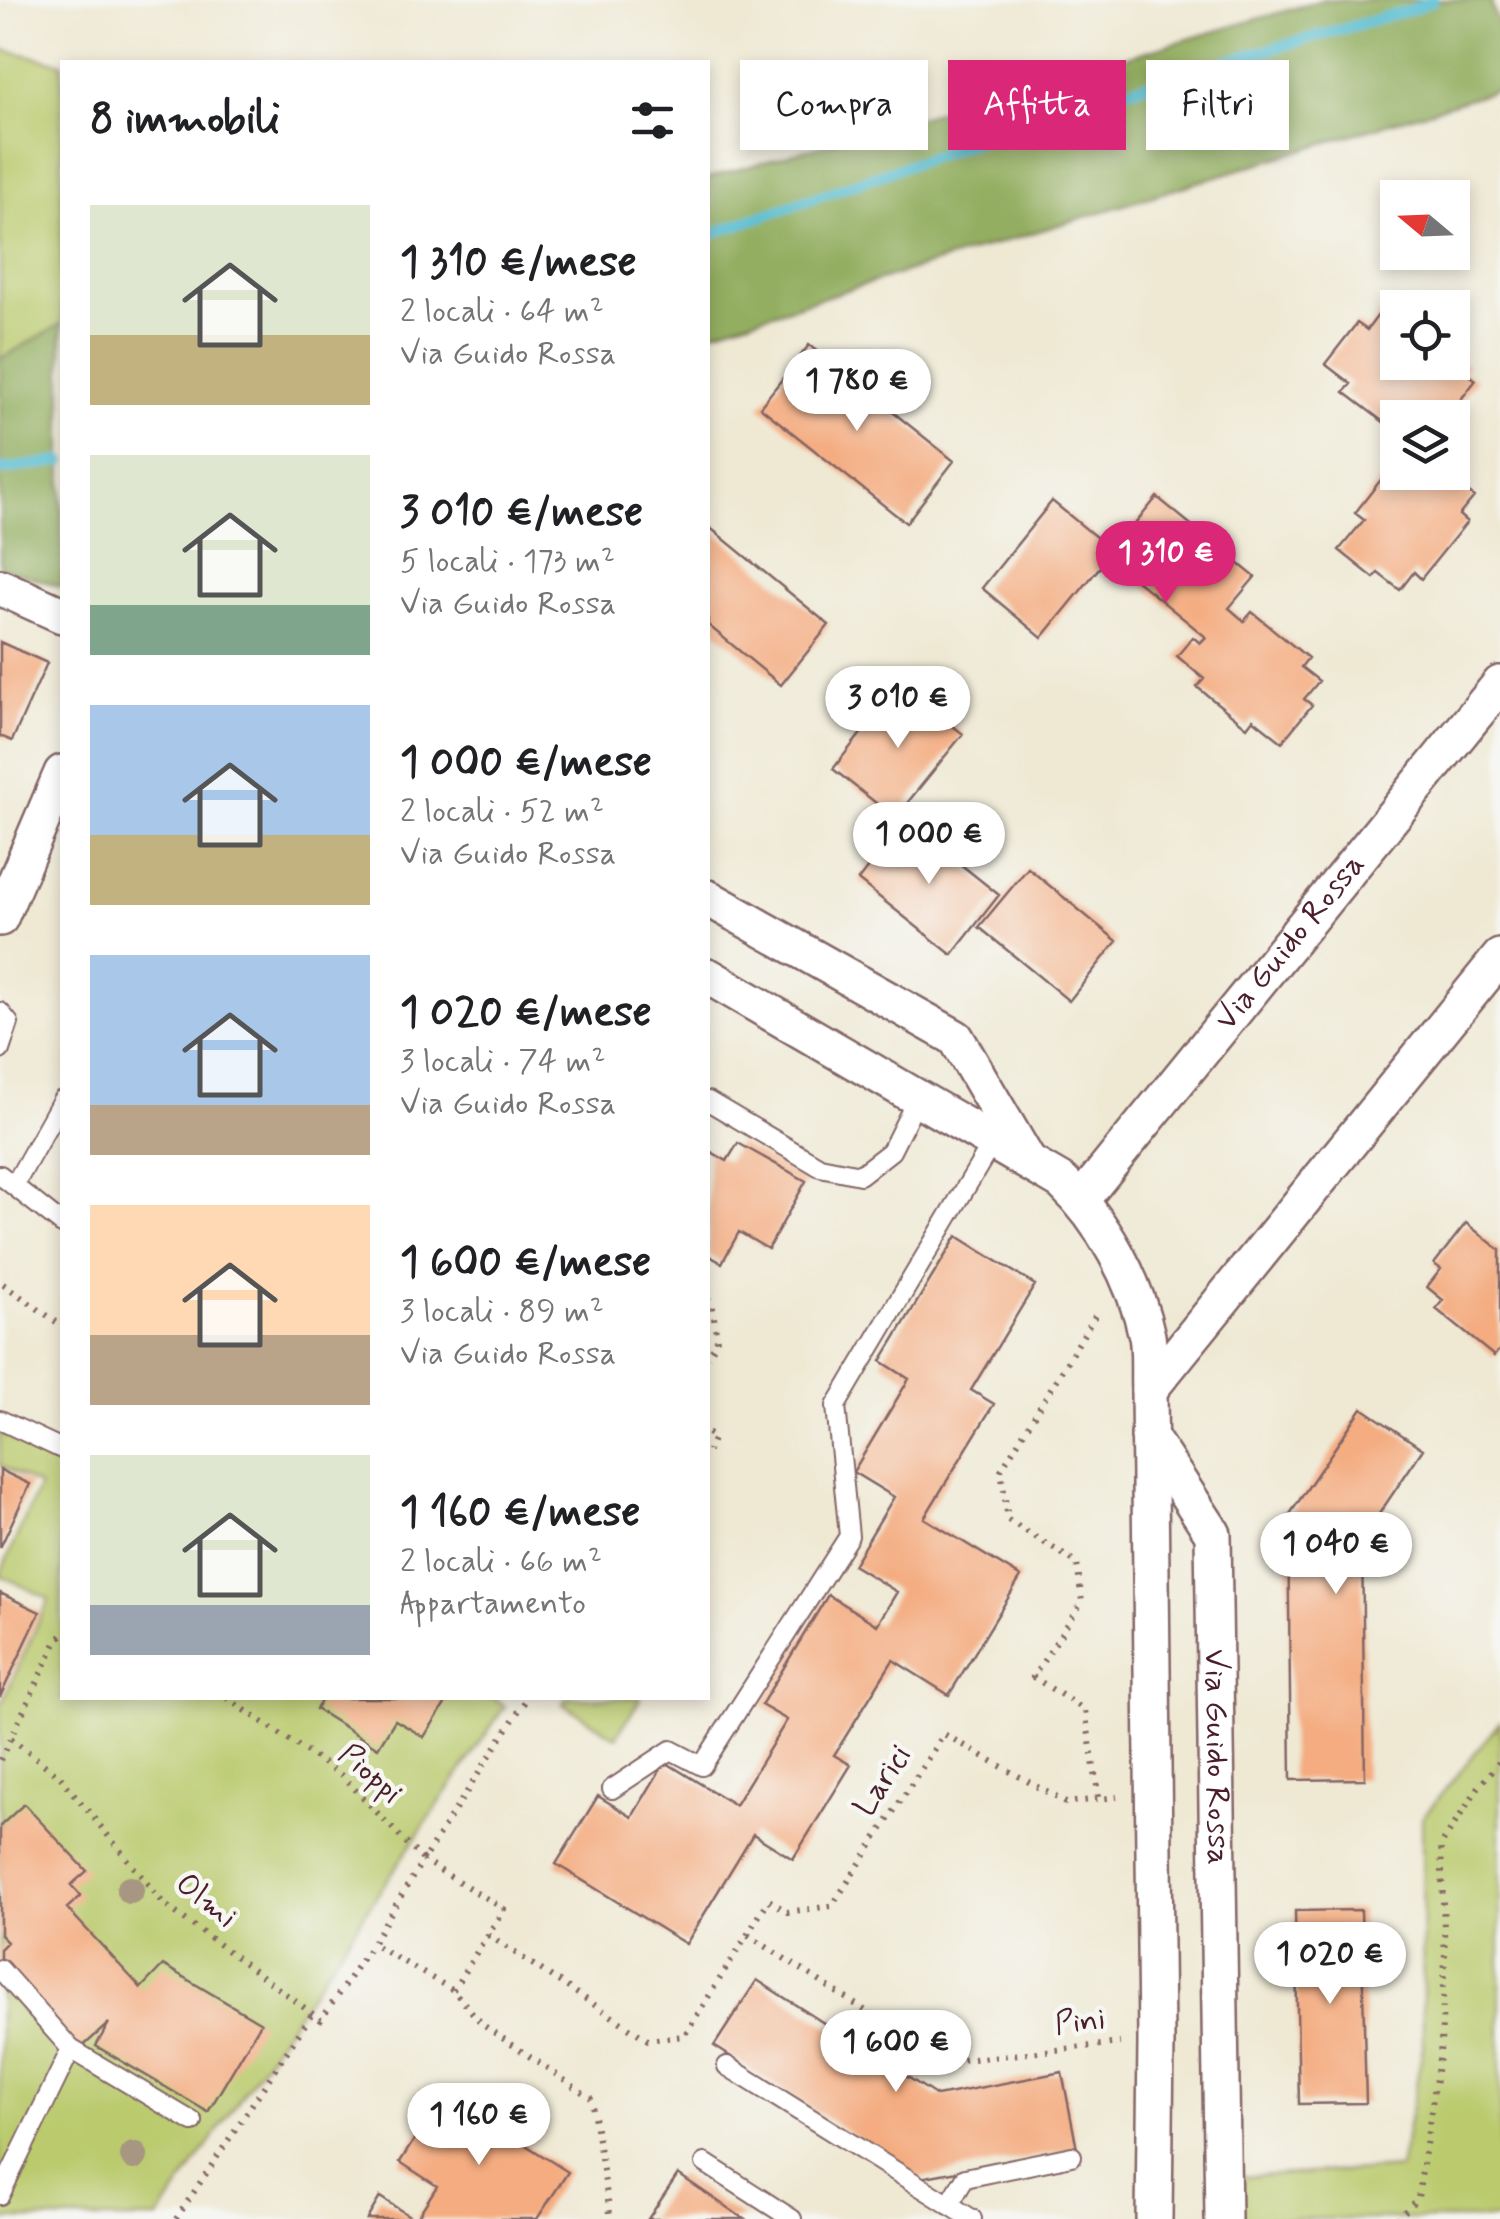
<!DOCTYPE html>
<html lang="it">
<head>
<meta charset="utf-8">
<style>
  body { margin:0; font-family:Mynerve,sans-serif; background:#f6f6f6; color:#202124; height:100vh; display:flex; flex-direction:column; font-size:38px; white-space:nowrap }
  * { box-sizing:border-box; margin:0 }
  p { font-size:32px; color:#757577 }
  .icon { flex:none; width:55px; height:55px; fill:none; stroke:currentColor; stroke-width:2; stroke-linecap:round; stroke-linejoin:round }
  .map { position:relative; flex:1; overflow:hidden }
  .side { position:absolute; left:60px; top:60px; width:650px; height:1640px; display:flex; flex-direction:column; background:#fff; border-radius:0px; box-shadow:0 5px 15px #0003 }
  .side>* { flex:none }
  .hud { position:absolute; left:740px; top:60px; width:610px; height:90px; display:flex; gap:20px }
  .needle { width:65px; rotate:289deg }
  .tools { position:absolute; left:1380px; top:180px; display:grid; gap:20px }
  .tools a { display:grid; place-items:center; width:90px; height:90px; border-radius:0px; background:#fff; box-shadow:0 5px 15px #0003; font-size:50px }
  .price { position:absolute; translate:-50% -85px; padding:0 22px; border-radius:35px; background:#fff; color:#222; font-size:32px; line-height:65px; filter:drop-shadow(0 2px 5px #0008) }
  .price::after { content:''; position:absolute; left:50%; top:60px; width:30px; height:22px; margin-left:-15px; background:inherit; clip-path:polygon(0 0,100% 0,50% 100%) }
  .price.current { background:#db2777; color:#fff }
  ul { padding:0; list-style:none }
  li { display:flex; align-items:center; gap:30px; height:250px; padding:0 30px }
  li span { display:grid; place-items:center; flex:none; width:280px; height:200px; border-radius:0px; color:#555 }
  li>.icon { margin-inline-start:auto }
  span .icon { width:120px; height:120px; fill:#fffc; stroke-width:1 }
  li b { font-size:42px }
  h2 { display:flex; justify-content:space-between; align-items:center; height:120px; padding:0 30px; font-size:42px }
  .chip { padding:0 35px; border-radius:0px; background:#fff; box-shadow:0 5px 15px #0003; font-size:35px; line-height:90px }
  .chip.current { background:#db2777; color:#fff }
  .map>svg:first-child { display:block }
  .green { fill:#baca6d; stroke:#82744c; stroke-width:2.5 }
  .forest { fill:#93ae60; stroke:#6e6646; stroke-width:2.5 }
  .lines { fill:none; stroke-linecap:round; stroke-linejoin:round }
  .stream { stroke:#56bed3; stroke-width:11 }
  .building { fill:#f4ac80 }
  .lane-casing { stroke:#846666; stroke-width:22 }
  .street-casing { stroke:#846666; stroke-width:40 }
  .path { stroke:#846666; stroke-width:6; stroke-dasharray:2.5 8; stroke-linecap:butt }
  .lane { stroke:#fff; stroke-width:18 }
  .street { stroke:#fff; stroke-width:35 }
  .tree { fill:#a79682 }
  .labels { text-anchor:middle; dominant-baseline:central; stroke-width:9; stroke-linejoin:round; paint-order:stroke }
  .street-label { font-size:32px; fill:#4a1f2b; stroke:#f6f6f2 }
</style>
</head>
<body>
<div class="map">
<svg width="1500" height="2219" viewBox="0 0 1500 2219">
  <rect width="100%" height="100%" fill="#f6f6f2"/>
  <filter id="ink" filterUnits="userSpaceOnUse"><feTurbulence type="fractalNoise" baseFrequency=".01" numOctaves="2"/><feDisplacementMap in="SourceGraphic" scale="20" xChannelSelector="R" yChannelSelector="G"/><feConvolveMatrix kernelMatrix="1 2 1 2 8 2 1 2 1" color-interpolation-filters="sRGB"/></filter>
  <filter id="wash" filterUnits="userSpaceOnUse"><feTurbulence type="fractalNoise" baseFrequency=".0048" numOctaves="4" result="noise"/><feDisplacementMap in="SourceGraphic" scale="40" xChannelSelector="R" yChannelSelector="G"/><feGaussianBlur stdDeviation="2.25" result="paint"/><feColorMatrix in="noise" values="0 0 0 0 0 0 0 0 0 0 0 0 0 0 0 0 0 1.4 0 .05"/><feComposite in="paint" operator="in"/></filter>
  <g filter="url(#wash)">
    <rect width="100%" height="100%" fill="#efe9d4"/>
    <!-- green -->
    <path class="green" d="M0 49 62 63V324L0 359Z
      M0 1432 62 1465V1698H494L505 1706 158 2219H0V1707L49 1599 0 1575 39 1486 0 1465Z
      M567 1698H641L616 1737 563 1704Z
      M1500 1722V2219H1239L1238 2177 1400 2168 1423 2047 1422 1818Z"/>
    <!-- forest -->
    <path class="forest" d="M1323 0H1490L1500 29V89L708 333V178Z
      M62 324V587L0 567V359Z"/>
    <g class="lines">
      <!-- stream -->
      <path class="stream" d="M708 235 1105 96 1410 10 1433 0
        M0 470 62 461"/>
    </g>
    <g id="blocks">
      <!-- building -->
      <path class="building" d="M1381 311 1398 323V362H1452V355L1467 366 1463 370 1476 380 1455 407 1462 412 1452 424V418H1398V433L1344 392 1351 384 1325 364 1357 323 1367 330Z
        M809 345 954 461 906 523 760 407Z
        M1452 466 1461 473 1454 481 1474 497 1459 515 1467 522 1421 579 1414 572 1400 590 1378 573 1374 578 1339 550 1364 520 1355 513 1390 468 1398 475 1452 472Z
        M1157 497 1255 577 1229 608 1244 621 1252 612 1308 658 1301 667 1319 681 1304 699 1312 705 1282 742 1253 719 1247 727 1197 687 1204 679 1177 656 1193 637 1200 643 1206 637 1108 557 1042 638 982 588 1052 501 1113 551Z
        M708 526 829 625 781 685 708 625Z
        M0 642 47 663 12 741 0 736Z
        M900 684 963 734 895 818 833 769Z
        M905 820 999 895 952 955 858 880Z
        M1028 868 1117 941 1069 1001 979 927Z
        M738 1143 806 1181 768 1249 739 1232 722 1263 708 1255V1150L727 1161Z
        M1466 1223 1500 1250V1349L1494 1356 1436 1309 1443 1300 1427 1287 1441 1269 1434 1264Z
        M957 1236 1035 1285 971 1390 994 1404 924 1518 1021 1577 949 1695 893 1660 834 1755 851 1765 793 1859 753 1834 686 1944 556 1864 598 1796 632 1817 665 1762 735 1805 787 1720 761 1705 828 1595 877 1625 897 1592 853 1565 894 1497 853 1472 909 1379 881 1361Z
        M1362 1408 1423 1449 1362 1539 1365 1779 1291 1780 1288 1517Z
        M0 1470 30 1484 0 1548Z
        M0 1593 40 1612 0 1697Z
        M323 1698H449L424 1737 395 1720 378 1748 316 1709Z
        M24 1804 87 1871 71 1885 81 1896 67 1908 141 1988 163 1965 261 2023 208 2112 96 2046 109 2023 79 2050 0 1965V1949L7 1942 0 1935V1826Z
        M1361 1910 1366 2103 1299 2104 1295 1911Z
        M757 1980 937 2096 1062 2072 1077 2149 920 2178 714 2046Z
        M444 2093 568 2172 537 2219H416L437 2186 400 2162Z
        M678 2174 744 2219H648Z
        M380 2197 414 2219H367Z"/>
    </g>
  </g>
  <g filter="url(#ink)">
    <use href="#blocks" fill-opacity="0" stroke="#846666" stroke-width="2.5"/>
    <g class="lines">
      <!-- lane casing -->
      <g class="lane-casing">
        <path id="lane" d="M0 1012 9 1023 0 1050
          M708 1101 820 1167 860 1175 891 1151 918 1097
          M0 1175 62 1224
          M14 1186 62 1100
          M0 1420 62 1449
          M612 1789 671 1750 702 1766 849 1536 836 1406 994 1140
          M0 1969 71 2049
          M727 2066 972 2219
          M705 2163 792 2219
          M0 2195 71 2049 193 2122
          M949 2205 965 2178 1072 2156"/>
      </g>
      <!-- street casing -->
      <g class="street-casing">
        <g id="street">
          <path d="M0 587 62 615"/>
          <path d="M708 898 956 1038 1026 1158"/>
          <path d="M0 918 62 773"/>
          <path d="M708 976 1062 1182C1103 1221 1135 1280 1147 1336 1150 1353 1148 1373 1149 1390L1156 2040 1154 2219"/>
          <path id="s1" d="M1081 1200 1500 684"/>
          <path d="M1149 1390 1500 957"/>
          <path id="s2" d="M1149 1436 1213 1534 1223 2219"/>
        </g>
      </g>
      <!-- path -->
      <path class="path" d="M3 1284 62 1326
        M708 1299 712 1301 717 1341 708 1357
        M1095 1316 1001 1470 1008 1520 1077 1563 1082 1602 1033 1677 1085 1710 1099 1799
        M708 1433 714 1437 708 1451
        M227 1698 341 1775 423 1860 527 1698
        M11 1738 61 1778 164 1904 321 2020 372 1944
        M0 1760 57 1641 62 1635
        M488 1935 648 2040 684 2036 769 1900 787 1912 832 1906 944 1734 1066 1803 1117 1797
        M748 1935 945 2062 1120 2043
        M453 1990 504 1909 423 1860 372 1944 453 1990 483 2025 591 2098 610 2213 605 2219
        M176 2219 312 2014
        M1397 2219 1418 2198 1441 2045 1445 1958 1441 1845 1478 1788 1500 1761"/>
      <!-- lane -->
      <use href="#lane" class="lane"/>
      <!-- street -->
      <use href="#street" class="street"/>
    </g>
    <!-- trees -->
    <g class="tree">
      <circle cx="130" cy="1890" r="14"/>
      <circle cx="134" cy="2156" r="14"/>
    </g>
  </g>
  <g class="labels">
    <!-- street labels -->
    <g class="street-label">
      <text stroke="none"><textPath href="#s1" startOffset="332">Via Guido Rossa</textPath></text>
      <text stroke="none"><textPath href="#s2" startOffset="340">Via Guido Rossa</textPath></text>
      <text transform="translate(370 1774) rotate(42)">Pioppi</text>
      <text transform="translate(883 1781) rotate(-57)">Larici</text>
      <text transform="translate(206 1901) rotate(39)">Olmi</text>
      <text transform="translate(1080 2022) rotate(-6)">Pini</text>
    </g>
  </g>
</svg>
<div class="tools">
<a><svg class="needle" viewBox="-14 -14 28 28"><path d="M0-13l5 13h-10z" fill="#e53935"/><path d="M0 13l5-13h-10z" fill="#757577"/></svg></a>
<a><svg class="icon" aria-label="locate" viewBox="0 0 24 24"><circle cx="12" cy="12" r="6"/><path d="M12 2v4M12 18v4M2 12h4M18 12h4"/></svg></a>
<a><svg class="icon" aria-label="layers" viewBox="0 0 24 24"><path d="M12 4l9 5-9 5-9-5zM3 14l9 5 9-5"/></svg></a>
</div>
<b class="price" style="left:857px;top:434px">1 780 €</b>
<b class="price current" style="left:1166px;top:606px">1 310 €</b>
<b class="price" style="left:898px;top:751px">3 010 €</b>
<b class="price" style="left:929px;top:887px">1 000 €</b>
<b class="price" style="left:1336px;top:1597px">1 040 €</b>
<b class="price" style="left:1330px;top:2007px">1 020 €</b>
<b class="price" style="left:896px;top:2095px">1 600 €</b>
<b class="price" style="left:479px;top:2168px">1 160 €</b>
<div class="hud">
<a class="chip">Compra</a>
<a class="chip current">Affitta</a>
<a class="chip">Filtri</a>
</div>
<section class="side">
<h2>8 immobili<svg class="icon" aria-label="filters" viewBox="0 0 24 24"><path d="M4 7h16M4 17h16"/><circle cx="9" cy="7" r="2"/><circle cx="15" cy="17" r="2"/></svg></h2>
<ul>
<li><span style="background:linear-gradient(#dfe7d0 65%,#c2b280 0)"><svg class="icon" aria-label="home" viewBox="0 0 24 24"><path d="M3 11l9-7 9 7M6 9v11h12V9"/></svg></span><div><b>1 310 €/mese</b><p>2 locali · 64 m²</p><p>Via Guido Rossa</p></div></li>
<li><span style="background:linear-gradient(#dfe7d0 75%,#7fa58c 0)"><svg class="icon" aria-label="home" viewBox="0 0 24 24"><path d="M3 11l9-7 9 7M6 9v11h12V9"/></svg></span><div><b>3 010 €/mese</b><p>5 locali · 173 m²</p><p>Via Guido Rossa</p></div></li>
<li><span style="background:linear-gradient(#a9c7e8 65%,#c2b280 0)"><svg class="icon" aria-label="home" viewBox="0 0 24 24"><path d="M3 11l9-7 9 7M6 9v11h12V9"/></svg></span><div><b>1 000 €/mese</b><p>2 locali · 52 m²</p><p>Via Guido Rossa</p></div></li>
<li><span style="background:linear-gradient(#a9c7e8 75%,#b9a48a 0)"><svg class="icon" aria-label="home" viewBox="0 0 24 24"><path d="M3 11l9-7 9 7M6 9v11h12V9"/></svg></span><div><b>1 020 €/mese</b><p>3 locali · 74 m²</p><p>Via Guido Rossa</p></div></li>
<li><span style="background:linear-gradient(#ffd9b3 65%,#b9a48a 0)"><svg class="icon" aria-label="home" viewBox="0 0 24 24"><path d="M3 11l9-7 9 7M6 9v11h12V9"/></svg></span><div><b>1 600 €/mese</b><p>3 locali · 89 m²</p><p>Via Guido Rossa</p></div></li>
<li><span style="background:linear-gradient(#dfe7d0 75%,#9aa5b1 0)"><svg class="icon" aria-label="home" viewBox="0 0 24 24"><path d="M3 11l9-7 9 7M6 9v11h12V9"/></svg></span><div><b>1 160 €/mese</b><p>2 locali · 66 m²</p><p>Appartamento</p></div></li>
</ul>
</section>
</div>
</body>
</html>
